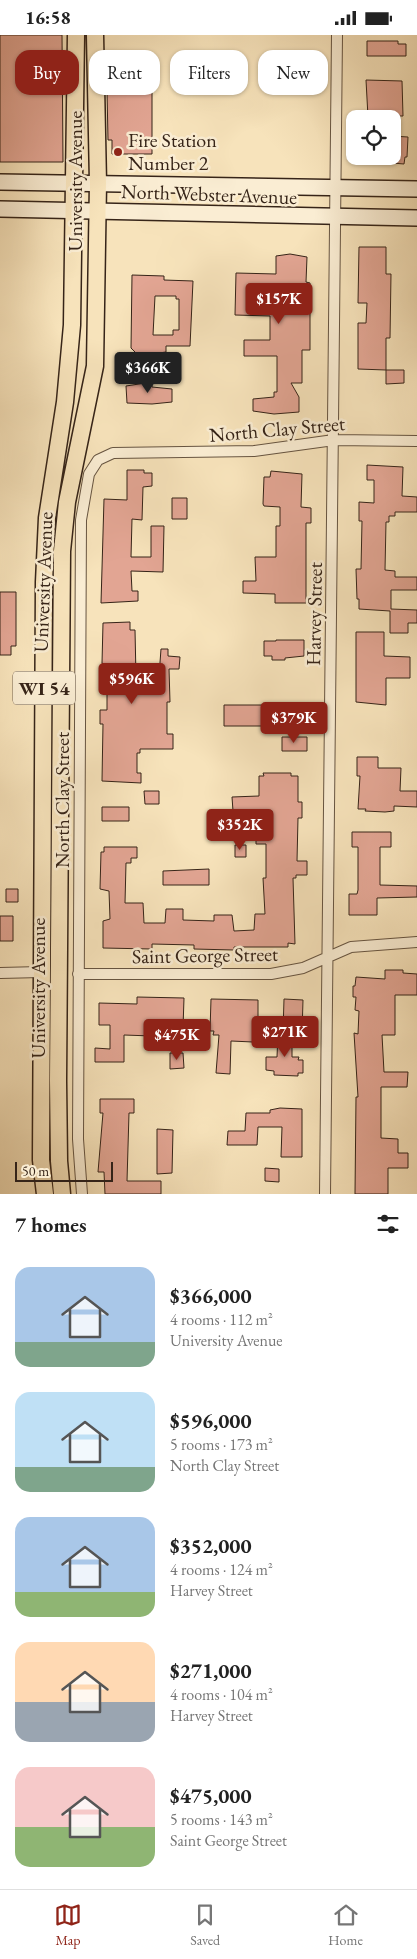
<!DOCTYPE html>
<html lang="en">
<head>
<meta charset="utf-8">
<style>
  body { margin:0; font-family:"EB Garamond",serif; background:#f6f6f6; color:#222; height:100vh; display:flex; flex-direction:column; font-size:19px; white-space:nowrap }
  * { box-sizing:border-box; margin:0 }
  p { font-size:16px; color:#767676 }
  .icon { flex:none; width:28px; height:28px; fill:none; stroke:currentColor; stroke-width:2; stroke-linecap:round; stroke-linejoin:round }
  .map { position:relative; height:1159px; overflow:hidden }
  .drawer { display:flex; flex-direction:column; background:#fff; flex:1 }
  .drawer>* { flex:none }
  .banner { position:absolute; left:15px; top:15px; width:388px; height:45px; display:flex; gap:10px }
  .fabs { position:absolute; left:346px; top:75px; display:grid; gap:10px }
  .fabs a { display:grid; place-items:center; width:55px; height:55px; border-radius:10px; background:#fff; box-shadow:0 1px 4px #0004; font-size:25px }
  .scale { position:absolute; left:15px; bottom:12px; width:98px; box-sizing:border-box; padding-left:5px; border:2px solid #362418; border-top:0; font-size:14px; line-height:18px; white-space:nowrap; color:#362418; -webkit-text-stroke:4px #faedd3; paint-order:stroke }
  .price { position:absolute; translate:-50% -42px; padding:0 11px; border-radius:5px; background:#8f2418; color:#fff; font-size:16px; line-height:32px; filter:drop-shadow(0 1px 2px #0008) }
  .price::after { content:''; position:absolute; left:50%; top:30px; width:15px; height:11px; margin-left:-8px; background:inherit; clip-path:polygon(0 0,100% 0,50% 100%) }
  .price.current { background:#222; color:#fff }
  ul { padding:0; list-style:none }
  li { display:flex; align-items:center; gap:15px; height:125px; padding:0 15px }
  li span { display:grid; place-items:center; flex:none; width:140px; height:100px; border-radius:15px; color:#555 }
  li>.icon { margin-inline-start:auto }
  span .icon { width:60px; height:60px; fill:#fffc; stroke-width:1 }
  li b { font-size:21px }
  h2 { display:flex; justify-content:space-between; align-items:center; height:60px; padding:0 15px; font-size:21px }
  .chip { padding:0 18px; border-radius:15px; background:#fff; box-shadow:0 1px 4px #0004; font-size:18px; line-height:45px }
  .chip.current { background:#8f2418; color:#fff }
  .status { display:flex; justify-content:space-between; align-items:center; height:35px; padding:0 25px; background:#fff; direction:ltr }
  .status svg { height:14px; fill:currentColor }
  .menu { display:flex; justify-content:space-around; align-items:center; height:70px; border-top:1px solid #e0e0e0; background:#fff; font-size:14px; color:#767676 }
  .menu a { display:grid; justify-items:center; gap:2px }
  .menu .current { color:#8f2418 }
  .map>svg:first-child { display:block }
  .building { fill:#e2a593; stroke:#362418; fill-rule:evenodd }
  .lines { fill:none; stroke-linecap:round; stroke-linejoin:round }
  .street-casing { stroke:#665441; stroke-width:12 }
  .secondary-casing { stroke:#362418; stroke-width:18 }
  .primary-casing { stroke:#362418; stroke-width:19 }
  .street { stroke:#faedd3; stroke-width:10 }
  .secondary { stroke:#faedd3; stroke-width:15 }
  .primary { stroke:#f7e3bb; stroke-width:16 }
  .poi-dot { fill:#8f2418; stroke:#faedd3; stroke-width:2 }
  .labels { text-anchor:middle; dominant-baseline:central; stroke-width:5; stroke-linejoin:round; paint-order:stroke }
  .shield { fill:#faedd3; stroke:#716050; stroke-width:1 }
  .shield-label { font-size:19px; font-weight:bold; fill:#362418 }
  .poi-label { font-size:20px; fill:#362418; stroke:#faedd3; text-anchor:start }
  .street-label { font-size:20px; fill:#362418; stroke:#faedd3 }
</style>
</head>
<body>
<div class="status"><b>16:58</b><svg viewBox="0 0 49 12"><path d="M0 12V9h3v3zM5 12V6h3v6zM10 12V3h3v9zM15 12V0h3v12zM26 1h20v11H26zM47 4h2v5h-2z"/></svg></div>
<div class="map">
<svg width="417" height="1159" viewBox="0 0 417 1159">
  <rect width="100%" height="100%" fill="#f7e3bb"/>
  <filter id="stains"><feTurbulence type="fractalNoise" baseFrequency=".004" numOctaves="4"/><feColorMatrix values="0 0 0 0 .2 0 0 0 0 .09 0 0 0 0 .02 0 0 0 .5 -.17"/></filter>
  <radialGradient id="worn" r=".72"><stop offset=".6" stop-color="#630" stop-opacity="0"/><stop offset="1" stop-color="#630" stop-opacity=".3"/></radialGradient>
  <!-- building -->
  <path class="building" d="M0 0H62L63 127H0Z
    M367 6H398V9H406V21H367Z
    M366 45 402 46 403 81H396V84L368 82Z
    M107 55H152V119H112V105H108Z
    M392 101 408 102 407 122H405L404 129 392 128Z
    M359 212H386V239H391L390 303H386V335L358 334V288H366L367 268H358Z
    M290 219 307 222 306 247 310 248V315H302V348H291L299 362V377L274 379 253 376V364L274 362V357H277V321H244V305H270V281L235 280 236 238 276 239V221Z
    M132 240 164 241V245L193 246 190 311H166V317L139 321 131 313ZM155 261H176V264H179V295H173V300H153Z
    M386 335H404V348L386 349Z
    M152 347V352L172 354V367L152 369 127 368 126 351Z
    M367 430 403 432 402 461 417 462V477H395V481H389V487H386L385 535 395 536V542H417V555H391V574L417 575V588H408V598H390V576L359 574V564H357L356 534H361L362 486H359V467L374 468V445H367Z
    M127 435H144V438H152V451L143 452 142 485 132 484 131 522H151V491H164L163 537 131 536 132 556H138V566L101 568 104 464 127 465Z
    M271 436 302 439 301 472 311 473V488H306V568H275V559L243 558V546H256L255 522H276V491H280V472L264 471 263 469 264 442H270Z
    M172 463H187V484H172Z
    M0 557H16V611H11V620H0Z
    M130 587V595H135L136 642 159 641 161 614H168V621L180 622 179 634H169L170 667H167V699H173V714H140V718H137V738H141V748L102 746 103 689H100V675H107V632L102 628 103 588Z
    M356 597H384V621L410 622V643H386V670L356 667Z
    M276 605H304V621L285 623V625H272V621H264V606H276Z
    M224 670H268V691H224Z
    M282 702H307V716H282Z
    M357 722H378V733H401L400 756H417V772L394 771V776L385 777 365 776 366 774H358L360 741H357Z
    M263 738H291V741H298V767H302V783H298L297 826H307V840H296V843H293L295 909 288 908V912H234V915L194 914V910L152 909V914L103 913V886L110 884 109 856 100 854 101 817H104V812H137V823H131V828H126L125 868H143L144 888H165L166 874H183V885L214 886V880H232L234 896 254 895 255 879H265L263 843H266V809H256V797H271L272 776H233L232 762 259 761V741H264Z
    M144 756H159V769H145Z
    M102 772H129V786H102Z
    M352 797H391V812H380V850L417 851V862L377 863V880H349V859H357L358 855V812H352Z
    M235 810H246V822H235Z
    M209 834V850H163V836Z
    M6 854H18V867H6Z
    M0 881H13V906H0Z
    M385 935H403V938L417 939V960H395V1000H382L384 1037H408L407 1052H381V1103L398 1104V1118H408V1133H388V1159H355L356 1062H358L354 998 358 999 359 976 355 975 356 962H353V951H355L356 942 385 944Z
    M137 962 184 963 183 993H152V1001L124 1000V1027H95V1013L110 1014V990H99V968L137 969Z
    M211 964 258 965V998L253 999V1007L231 1006 230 1039 216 1038 219 1000H213L214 996H210Z
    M284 964 303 965 302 998 283 997Z
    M278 998H292V1022H299L298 1025H303V1038H298V1041L274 1040V1036L266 1035V1022H277Z
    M170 1018H183L184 1033 170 1034Z
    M100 1064H134V1078H129L127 1146H161V1159H105L104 1137H98L103 1078H100Z
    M280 1073 302 1074V1122H281L282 1092H258L257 1110H227L228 1096H245L246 1078H270V1075Z
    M157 1094 173 1095 172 1138 157 1139Z
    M265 1133 279 1134V1147L265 1146Z"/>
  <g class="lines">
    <!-- street casing -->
    <g class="street-casing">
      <path id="street" d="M0 938 41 937
        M78 939H271L303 933 351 912 417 907
        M82 1159 78 1104 81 485 89 439 98 425 113 418 254 416 334 405 417 406
        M325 1159 337 0"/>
    </g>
    <!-- secondary casing -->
    <g class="secondary-casing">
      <path id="secondary" d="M0 147 417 154
        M0 174 417 183"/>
    </g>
    <!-- primary casing -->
    <g class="primary-casing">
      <path id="primary" d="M45 1159 41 1125 44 547 47 483 65 367 72 290 76 0
        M62 1159 59 1126 58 1046 62 516 67 467 95 331 98 148 95 0"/>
    </g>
    <!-- street -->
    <use href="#street" class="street"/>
    <!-- secondary -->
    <use href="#secondary" class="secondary"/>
    <!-- primary -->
    <use href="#primary" class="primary"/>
  </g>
  <!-- markers -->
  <circle class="poi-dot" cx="118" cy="117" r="5"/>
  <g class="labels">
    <!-- shield labels -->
    <rect class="shield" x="13" y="636.5" width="62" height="33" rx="4"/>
    <g class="shield-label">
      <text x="44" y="653">WI 54</text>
    </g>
    <!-- poi labels -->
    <g class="poi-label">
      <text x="128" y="105">Fire Station<tspan x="128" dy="23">Number 2</tspan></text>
    </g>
    <!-- street labels -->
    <g class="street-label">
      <text transform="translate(75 146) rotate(-90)">University Avenue</text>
      <text transform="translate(209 159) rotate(2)">North Webster Avenue</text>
      <text transform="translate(277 394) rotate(-5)">North Clay Street</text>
      <text transform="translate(43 547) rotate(-88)">University Avenue</text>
      <text transform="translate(314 579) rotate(-89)">Harvey Street</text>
      <text transform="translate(62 765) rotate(-90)">North Clay Street</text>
      <text transform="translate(205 920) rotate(-1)">Saint George Street</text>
      <text transform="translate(38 953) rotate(-90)">University Avenue</text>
    </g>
  </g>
  <rect width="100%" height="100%" filter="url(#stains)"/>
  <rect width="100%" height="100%" fill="url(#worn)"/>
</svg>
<div class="fabs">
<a><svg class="icon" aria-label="locate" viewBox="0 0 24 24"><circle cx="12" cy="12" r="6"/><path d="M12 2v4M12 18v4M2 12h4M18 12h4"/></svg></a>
</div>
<div class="scale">50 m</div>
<b class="price" style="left:279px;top:290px">$157K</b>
<b class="price current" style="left:148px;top:359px">$366K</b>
<b class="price" style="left:132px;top:670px">$596K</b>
<b class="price" style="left:294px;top:709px">$379K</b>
<b class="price" style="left:240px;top:816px">$352K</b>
<b class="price" style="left:285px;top:1023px">$271K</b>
<b class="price" style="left:177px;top:1026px">$475K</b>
<div class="banner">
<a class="chip current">Buy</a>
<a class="chip">Rent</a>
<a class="chip">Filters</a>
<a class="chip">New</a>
</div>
</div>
<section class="drawer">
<h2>7 homes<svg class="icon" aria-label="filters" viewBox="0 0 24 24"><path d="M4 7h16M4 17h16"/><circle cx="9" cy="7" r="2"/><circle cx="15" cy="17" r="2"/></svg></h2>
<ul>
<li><span style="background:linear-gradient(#a9c7e8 75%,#7fa58c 0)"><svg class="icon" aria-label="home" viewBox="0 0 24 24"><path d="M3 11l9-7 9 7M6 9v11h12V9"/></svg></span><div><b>$366,000</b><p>4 rooms · 112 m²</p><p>University Avenue</p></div></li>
<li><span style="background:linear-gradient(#bfe0f5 75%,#7fa58c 0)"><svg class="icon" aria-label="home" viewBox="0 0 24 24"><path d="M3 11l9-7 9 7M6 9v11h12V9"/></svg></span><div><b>$596,000</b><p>5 rooms · 173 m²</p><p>North Clay Street</p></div></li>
<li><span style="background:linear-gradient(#a9c7e8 75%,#8fb573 0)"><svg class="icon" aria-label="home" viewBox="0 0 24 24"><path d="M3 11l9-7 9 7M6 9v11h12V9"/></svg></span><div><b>$352,000</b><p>4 rooms · 124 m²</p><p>Harvey Street</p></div></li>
<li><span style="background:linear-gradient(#ffd9b3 60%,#9aa5b1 0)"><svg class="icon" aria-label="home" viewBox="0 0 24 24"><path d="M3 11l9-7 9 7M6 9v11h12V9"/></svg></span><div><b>$271,000</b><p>4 rooms · 104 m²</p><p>Harvey Street</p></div></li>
<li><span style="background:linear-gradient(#f6c9c9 60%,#8fb573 0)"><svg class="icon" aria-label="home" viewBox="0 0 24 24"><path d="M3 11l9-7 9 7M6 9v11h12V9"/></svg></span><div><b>$475,000</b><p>5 rooms · 143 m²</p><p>Saint George Street</p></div></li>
</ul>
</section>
<nav class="menu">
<a class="current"><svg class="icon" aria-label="map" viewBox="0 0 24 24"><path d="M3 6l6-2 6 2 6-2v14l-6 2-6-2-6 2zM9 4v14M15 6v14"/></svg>Map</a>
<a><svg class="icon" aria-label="saved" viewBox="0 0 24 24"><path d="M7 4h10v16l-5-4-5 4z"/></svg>Saved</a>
<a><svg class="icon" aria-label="home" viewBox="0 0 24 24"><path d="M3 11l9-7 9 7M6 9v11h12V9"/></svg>Home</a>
</nav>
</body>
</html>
